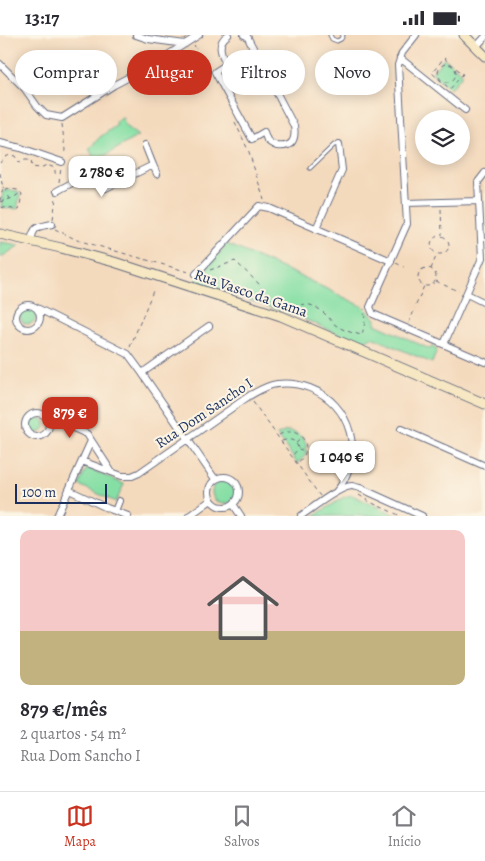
<!DOCTYPE html>
<html lang="pt">
<head>
<meta charset="utf-8">
<style>
  body { margin:0; font-family:Alegreya,serif; background:#f2f2f3; color:#2b2b33; height:100vh; display:flex; flex-direction:column; font-size:19px; white-space:nowrap }
  * { box-sizing:border-box; margin:0 }
  p { font-size:16px; color:#7c7c81 }
  .icon { flex:none; width:28px; height:28px; fill:none; stroke:currentColor; stroke-width:2; stroke-linecap:round; stroke-linejoin:round }
  .map { position:relative; height:481px; overflow:hidden }
  .side { display:flex; flex-direction:column; background:#fff; flex:1 }
  .side>* { flex:none }
  .guide { position:absolute; left:15px; top:15px; width:455px; height:45px; display:flex; gap:10px }
  .controls { position:absolute; left:415px; top:75px; display:grid; gap:10px }
  .controls a { display:grid; place-items:center; width:55px; height:55px; border-radius:50%; background:#fff; box-shadow:0 2px 12px #0003; font-size:25px }
  .scale { position:absolute; left:15px; bottom:12px; width:92px; box-sizing:border-box; padding-left:5px; border:2px solid #1b2f5e; border-top:0; font-size:14px; line-height:18px; white-space:nowrap; color:#1b2f5e; -webkit-text-stroke:4px #fcf5e5; paint-order:stroke }
  .price { position:absolute; translate:-50% -42px; padding:0 11px; border-radius:10px; background:#fff; color:#222; font-size:16px; line-height:32px; filter:drop-shadow(0 1px 2px #0008) }
  .price::after { content:''; position:absolute; left:50%; top:30px; width:15px; height:11px; margin-left:-8px; background:inherit; clip-path:polygon(0 0,100% 0,50% 100%) }
  .price.on { background:#c8321e; color:#fff }
  ul { padding:0; list-style:none }
  li { display:grid; align-content:center; gap:10px; height:265px; padding:0 20px }
  li span { display:grid; place-items:center; height:155px; border-radius:10px; color:#555 }
  li>.icon { margin-inline-start:auto }
  span .icon { width:90px; height:90px; fill:#fffc; stroke-width:1 }
  li b { font-size:21px }
  .chip { padding:0 18px; border-radius:22px; background:#fff; box-shadow:0 2px 12px #0003; font-size:18px; line-height:45px }
  .chip.on { background:#c8321e; color:#fff }
  .status { display:flex; justify-content:space-between; align-items:center; height:35px; padding:0 25px; background:#fff; direction:ltr }
  .status svg { height:14px; fill:currentColor }
  .tabs { display:flex; justify-content:space-around; align-items:center; height:70px; border-top:1px solid #e1e1e2; background:#fff; font-size:14px; color:#7c7c81 }
  .tabs a { display:grid; justify-items:center; gap:2px }
  .tabs .on { color:#c8321e }
  .map>svg:first-child { display:block }
  .green { fill:#85dfa4; stroke:#508781 }
  .lines { fill:none; stroke-linecap:round; stroke-linejoin:round }
  .lane-casing { stroke:#676b7f; stroke-width:5 }
  .street-casing { stroke:#676b7f; stroke-width:8 }
  .secondary-casing { stroke:#676b7f; stroke-width:11 }
  .path { stroke:#676b7f; stroke-width:1; stroke-dasharray:4 4; stroke-linecap:butt }
  .lane { stroke:#fff; stroke-width:3 }
  .street { stroke:#fff; stroke-width:6 }
  .secondary { stroke:#f7e8c3; stroke-width:9 }
  .labels { text-anchor:middle; dominant-baseline:central; stroke-width:4; stroke-linejoin:round; paint-order:stroke }
  .street-label { font-size:15px; fill:#1b2f5e; stroke:#fcf5e5 }
</style>
</head>
<body>
<div class="status"><b>13:17</b><svg viewBox="0 0 49 12"><path d="M0 12V9h3v3zM5 12V6h3v6zM10 12V3h3v9zM15 12V0h3v12zM26 1h20v11H26zM47 4h2v5h-2z"/></svg></div>
<div class="map">
<svg width="485" height="481" viewBox="0 0 485 481">
  <rect width="100%" height="100%" fill="#fcf5e5"/>
  <filter id="ink" filterUnits="userSpaceOnUse"><feTurbulence type="fractalNoise" baseFrequency=".02" numOctaves="2"/><feDisplacementMap in="SourceGraphic" scale="10" xChannelSelector="R" yChannelSelector="G"/><feConvolveMatrix kernelMatrix="1 2 1 2 8 2 1 2 1" color-interpolation-filters="sRGB"/></filter>
  <filter id="wash" filterUnits="userSpaceOnUse"><feTurbulence type="fractalNoise" baseFrequency=".0096" numOctaves="4" result="noise"/><feDisplacementMap in="SourceGraphic" scale="20" xChannelSelector="R" yChannelSelector="G"/><feGaussianBlur stdDeviation="1.12" result="paint"/><feColorMatrix in="noise" values="0 0 0 0 0 0 0 0 0 0 0 0 0 0 0 0 0 1.4 0 .05"/><feComposite in="paint" operator="in"/></filter>
  <g filter="url(#wash)">
    <rect width="100%" height="100%" fill="#f4dabd"/>
    <!-- green -->
    <path class="green" d="M444 23 463 39 450 54 432 38Z
      M123 83 125 91 138 101 96 126 89 114 100 102 117 90 115 86Z
      M6 155 17 156 20 160 17 174 1 172 3 156Z
      M0 207 20 210 0 223Z
      M227 209 300 241 364 272 376 284 375 289 430 314 432 311 437 315 432 328 372 302 360 308 299 282 195 247Z
      M20 281a8 8 0 1 1 16 0a8 8 0 1 1-16 0Z
      M29 390a8 8 0 1 1 16 0a8 8 0 1 1-16 0Z
      M286 396C306 396 315 418 297 428L277 400Z
      M87 433 124 449 116 467 79 450Z
      M212 457a12 12 0 1 1 24 0a12 12 0 1 1-24 0Z
      M352 460 398 481H314L344 462Z"/>
  </g>
  <g filter="url(#ink)">
    <g class="lines">
      <!-- lane casing -->
      <g class="lane-casing">
        <path id="lane" d="M330 0 332 4 337 6 341 4 343 0
          M310 133 334 110 339 109"/>
      </g>
      <!-- street casing -->
      <g class="street-casing">
        <path id="street" d="M136 0 148 4 185 9
          M228 0C216 8 221 20 227 29L215 37 252 104 264 97C265 100 266 102 267 105 270 108 273 110 277 111 293 113 296 104 294 91L251 9 247 1 244 0
          M416 0 402 18 398 30 407 189 370 272 373 279 485 327
          M476 12 485 2
          M400 23 465 75
          M0 29 25 54 37 71 46 80 62 83 114 50 152 30 199 0
          M0 108 21 113 62 127
          M145 110 153 130
          M57 156 90 138 95 139 102 152 106 153 153 130 157 139
          M406 168 478 166
          M316 194 342 135 339 109
          M31 206C34 190 38 192 52 189
          M196 239 259 171 269 173 391 226
          M467 259 485 268
          M16 282a12 12 0 1 1 24 0a12 12 0 1 1-24 0Z
          M35 272 128 319 142 338 215 444
          M444 309 482 223 478 147 485 138
          M142 338 209 291
          M25 390a12 12 0 1 1 24 0a12 12 0 1 1-24 0Z
          M46 381 87 399 111 436
          M401 394 485 431
          M82 426 122 441H132L139 438 249 361C258 356 267 350 277 349 324 344 361 384 350 430 347 440 343 449 336 457
          M209 457a15 15 0 1 1 30 0a15 15 0 1 1-30 0Z
          M69 455 107 473 128 481
          M233 469 241 481
          M115 476 119 466
          M57 481 91 406
          M189 481 211 465
          M301 481C311 474 340 451 352 451 353 451 359 453 360 453L422 481"/>
      </g>
      <!-- secondary casing -->
      <g class="secondary-casing">
        <path id="secondary" d="M464 0 485 21
          M0 199 61 213 114 227 281 281 485 369"/>
      </g>
      <!-- path -->
      <path class="path" d="M194 10 209 37
        M444 23 463 39 450 54 432 38Z
        M438 38a9 9 0 1 1 18 0a9 9 0 1 1-18 0Z
        M235 87 249 117 264 165
        M62 89 65 115 64 120
        M0 128C4 122 8 119 15 121L19 128 25 125H31L32 132 40 133 47 130 55 133V138L57 140
        M0 138 2 149H4L3 153
        M59 147 61 133
        M5 154 10 164
        M0 166 3 153 18 155 22 159 19 175 0 172
        M0 167 13 163 20 158
        M441 174 442 200
        M53 184 56 163
        M55 194 77 205 189 237
        M431 210a9 9 0 1 1 18 0a9 9 0 1 1-18 0Z
        M396 228 404 232
        M418 242a9 9 0 1 1 18 0a9 9 0 1 1-18 0Z
        M431 234 437 219
        M210 235 235 226 259 249 264 258 270 264 294 273C306 264 320 273 328 282 331 285 330 285 333 288 341 295 352 298 362 300L365 287 364 274
        M436 246 442 249
        M444 250 459 256
        M31 268C17 267 11 275 14 289 24 301 36 299 42 284
        M416 270 424 251
        M409 288 415 273
        M130 312 153 256
        M253 367 320 461
        M42 376C26 372 18 386 26 400 41 410 46 402 55 391
        M279 400C300 388 317 414 297 428
        M282 406C290 403 297 405 298 414L292 421
        M296 408 302 403
        M298 414 305 416
        M359 460 370 467 401 481
        M214 472 222 475 229 474"/>
      <!-- lane -->
      <use href="#lane" class="lane"/>
      <!-- street -->
      <use href="#street" class="street"/>
      <!-- secondary -->
      <use href="#secondary" class="secondary"/>
    </g>
  </g>
  <g class="labels">
    <!-- street labels -->
    <g class="street-label">
      <text transform="translate(251 258) rotate(19)">Rua Vasco da Gama</text>
      <text transform="translate(204 378) rotate(-34)">Rua Dom Sancho I</text>
    </g>
  </g>
</svg>
<div class="controls">
<a><svg class="icon" aria-label="layers" viewBox="0 0 24 24"><path d="M12 4l9 5-9 5-9-5zM3 14l9 5 9-5"/></svg></a>
</div>
<div class="scale">100 m</div>
<b class="price" style="left:102px;top:163px">2 780 €</b>
<b class="price on" style="left:70px;top:404px">879 €</b>
<b class="price" style="left:342px;top:448px">1 040 €</b>
<div class="guide">
<a class="chip">Comprar</a>
<a class="chip on">Alugar</a>
<a class="chip">Filtros</a>
<a class="chip">Novo</a>
</div>
</div>
<section class="side">
<ul>
<li><span style="background:linear-gradient(#f6c9c9 65%,#c2b280 0)"><svg class="icon" aria-label="home" viewBox="0 0 24 24"><path d="M3 11l9-7 9 7M6 9v11h12V9"/></svg></span><div><b>879 €/mês</b><p>2 quartos · 54 m²</p><p>Rua Dom Sancho I</p></div></li>
</ul>
</section>
<nav class="tabs">
<a class="on"><svg class="icon" aria-label="map" viewBox="0 0 24 24"><path d="M3 6l6-2 6 2 6-2v14l-6 2-6-2-6 2zM9 4v14M15 6v14"/></svg>Mapa</a>
<a><svg class="icon" aria-label="saved" viewBox="0 0 24 24"><path d="M7 4h10v16l-5-4-5 4z"/></svg>Salvos</a>
<a><svg class="icon" aria-label="home" viewBox="0 0 24 24"><path d="M3 11l9-7 9 7M6 9v11h12V9"/></svg>Início</a>
</nav>
</body>
</html>
